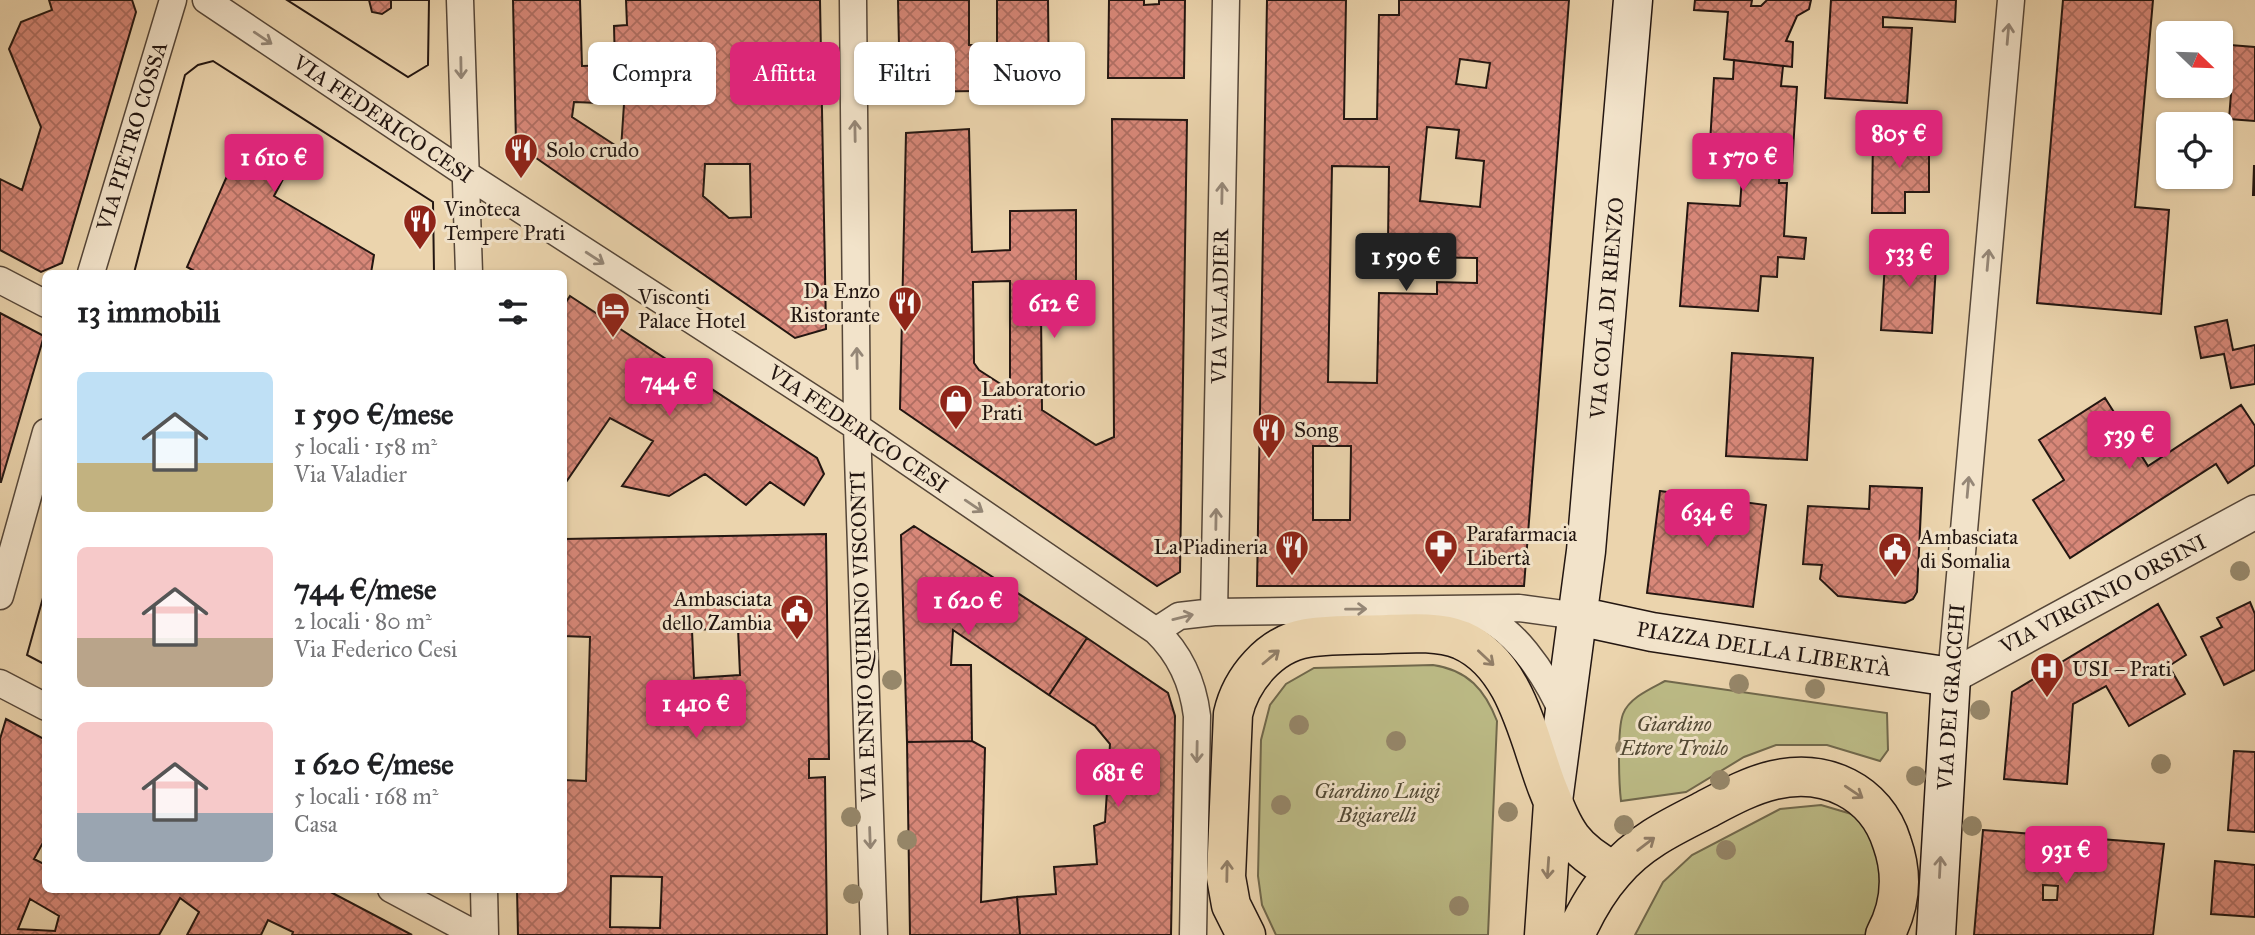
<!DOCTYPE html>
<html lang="it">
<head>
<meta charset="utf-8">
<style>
  body { margin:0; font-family:"IM FELL Great Primer",serif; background:#f2f2f2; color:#202124; height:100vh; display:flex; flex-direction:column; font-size:26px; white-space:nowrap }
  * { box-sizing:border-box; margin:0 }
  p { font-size:23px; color:#757577 }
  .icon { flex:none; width:38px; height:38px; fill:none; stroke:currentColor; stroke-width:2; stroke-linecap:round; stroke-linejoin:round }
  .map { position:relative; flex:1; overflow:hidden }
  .drawer { position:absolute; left:42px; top:270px; width:525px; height:623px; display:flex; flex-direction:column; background:#fff; border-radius:10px; box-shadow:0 2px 5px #0004 }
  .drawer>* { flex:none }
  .banner { position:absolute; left:588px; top:42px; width:665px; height:63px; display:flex; gap:14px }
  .needle { width:46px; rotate:113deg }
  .fabs { position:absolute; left:2156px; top:21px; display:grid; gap:14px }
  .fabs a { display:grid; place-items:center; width:77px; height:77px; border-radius:10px; background:#fff; box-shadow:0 2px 5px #0004; font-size:35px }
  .price { position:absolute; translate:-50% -60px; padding:0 16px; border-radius:7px; background:#db2777; color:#fff; font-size:23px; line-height:46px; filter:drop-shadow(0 2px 4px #0008) }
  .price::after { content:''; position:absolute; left:50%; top:42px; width:21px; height:16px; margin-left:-10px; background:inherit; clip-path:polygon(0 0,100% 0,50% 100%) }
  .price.selected { background:#222; color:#fff }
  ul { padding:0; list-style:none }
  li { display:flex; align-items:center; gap:21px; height:175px; padding:0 35px }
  li span { display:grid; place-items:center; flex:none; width:196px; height:140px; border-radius:10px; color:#555 }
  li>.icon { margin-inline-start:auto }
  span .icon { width:84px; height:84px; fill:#fffc; stroke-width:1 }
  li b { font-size:30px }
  h2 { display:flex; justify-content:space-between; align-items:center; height:84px; padding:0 35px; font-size:30px }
  .pill { padding:0 24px; border-radius:10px; background:#fff; box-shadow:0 2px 5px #0004; font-size:24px; line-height:63px }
  .pill.selected { background:#db2777; color:#fff }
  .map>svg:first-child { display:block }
  .green { fill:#bcbb86; stroke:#70684c; stroke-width:2 }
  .building { fill:url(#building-cross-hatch); stroke:#231611; stroke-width:2; fill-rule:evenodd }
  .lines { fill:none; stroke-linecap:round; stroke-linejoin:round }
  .minor-casing { stroke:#554638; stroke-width:29 }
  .tertiary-casing { stroke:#554638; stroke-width:36 }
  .secondary-casing { stroke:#231611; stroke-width:41 }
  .primary-casing { stroke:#231611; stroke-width:41 }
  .minor { stroke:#f2e3ca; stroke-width:26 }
  .tertiary { stroke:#f2e3ca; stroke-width:33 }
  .secondary { stroke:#f2e3ca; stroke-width:38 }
  .primary { stroke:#ebd4ad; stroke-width:38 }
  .tree { fill:#96876a }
  .oneway { stroke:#958777 }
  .oneway2 { stroke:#917e67 }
  .labels { text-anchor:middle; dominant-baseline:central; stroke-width:6; stroke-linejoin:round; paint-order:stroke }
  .street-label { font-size:21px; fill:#231611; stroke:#f2e3ca }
  .poi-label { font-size:21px; fill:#231611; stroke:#f2e3ca; text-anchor:start }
  .park-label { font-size:21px; font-style:italic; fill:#514834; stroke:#f2e3ca }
</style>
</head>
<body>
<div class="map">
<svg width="2255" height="935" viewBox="0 0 2255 935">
  <defs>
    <pattern id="building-cross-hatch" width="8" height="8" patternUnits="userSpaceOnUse" patternTransform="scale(1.75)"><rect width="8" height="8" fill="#d88879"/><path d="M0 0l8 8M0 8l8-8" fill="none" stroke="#af6e62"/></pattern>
  </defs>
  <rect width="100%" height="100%" fill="#ebd4ad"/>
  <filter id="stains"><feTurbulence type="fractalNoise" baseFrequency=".00286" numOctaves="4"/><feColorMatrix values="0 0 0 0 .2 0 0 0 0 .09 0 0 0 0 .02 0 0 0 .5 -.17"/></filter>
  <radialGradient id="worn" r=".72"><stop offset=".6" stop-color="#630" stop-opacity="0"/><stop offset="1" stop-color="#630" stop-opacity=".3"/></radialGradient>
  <!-- green -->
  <path class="green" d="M1433 665C1468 670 1485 690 1497 721L1488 935H1276L1262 905 1258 876 1261 740 1270 705 1286 684 1314 668Z
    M1665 681 1887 713 1888 750 1880 761 1827 745H1776L1744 757 1686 792 1621 801C1619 784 1617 730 1623 714 1629 698 1650 689 1665 681Z
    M1821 805 1855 815 1869 829 1885 886 1869 935H1635L1663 882 1692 855 1780 809Z"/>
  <!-- building -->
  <path class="building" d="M49 0H132L136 12 62 263 41 272 0 250V179L22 190 41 127 9 49 21 22 52 10Z
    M287 0H369L372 12 382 14 391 8V0H429L428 65 408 77Z
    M287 0H429L428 65 408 77Z
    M513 0H580L582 66 615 65 614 26 627 25 626 0H820L826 329 795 338 516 144ZM574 102 624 104 621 149 572 117ZM705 164H750L751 217 729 218 703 196Z
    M898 0H969V45H997V0H1048L1049 90 900 92Z
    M1109 0H1144V5L1159 4V0H1185L1184 78H1108Z
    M1267 0H1346L1344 119H1377L1379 15H1399V0H1569L1524 586H1257ZM1460 59 1490 63 1486 88 1456 84ZM1427 127 1459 130 1456 158 1484 161 1480 207 1420 201ZM1332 166 1389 167 1388 242H1419V257L1477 258V283L1437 282V294L1379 293 1377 383 1328 382ZM1313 446H1351L1350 520H1313Z
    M1695 0H1752L1751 6H1761L1767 0H1811L1809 9 1797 16 1786 41 1793 42 1792 67 1724 59 1728 12 1694 10Z
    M1831 0H1956L1955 22 1883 17V27L1912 28 1907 103 1825 98Z
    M2063 0H2153L2135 207 2169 210 2161 314 2037 303Z
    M2230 45 2255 47V121L2229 119 2231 94 2204 92 2205 86H2221V54L2228 55Z
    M1734 60 1783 66 1781 86 1797 87 1792 166 1780 165 1779 183H1787L1784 236 1806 238 1804 259 1778 257 1777 277 1761 276 1758 311 1680 306 1688 203 1740 206 1742 177 1708 175 1714 78 1733 79Z
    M213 61 433 202 434 273H371L374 255 274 196 289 168 241 144 187 267 198 273H134L185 75 198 65Z
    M213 61 433 202 434 273H134L185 75 198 65Z
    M1112 119 1187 120 1180 572 1157 586 900 409 906 133 969 129 972 252 1010 250V211L1076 210V310L1041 311 1042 410 1096 445 1114 437ZM1010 281V390L979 370 974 363 973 282Z
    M1873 133 1929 134V192H1905V213H1872Z
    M2254 166H2255V195H2253Z
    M1886 245 1937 248 1932 333 1881 330Z
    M570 296 817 458 824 474 804 505 770 482 746 505 705 474 669 496 622 486 653 441 610 418 564 485V300L566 302Z
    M0 313 44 336 1 482H0Z
    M2227 320 2233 350 2255 345V384L2231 388 2224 354 2201 358 2195 327Z
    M1732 353 1813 358 1807 460 1726 456Z
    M2105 398 2148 466 2241 405 2255 426V465L2228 483 2216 464 2070 558 2033 500 2064 480 2039 440Z
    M1870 486 1922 488 1917 592 1913 599 1905 603 1838 596 1820 579 1822 565 1803 564 1808 506 1869 509Z
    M1660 491 1766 505 1753 607 1647 593Z
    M914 526 1087 638 1049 695 953 630 951 665H971L972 741 907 742 901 535Z
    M826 534 829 759H809V778L825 777 827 935H518L517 889H564V780L586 781 590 637 564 636V539ZM738 628 740 675 694 678 692 630ZM611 876 662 877 660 928 610 927Z
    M46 587V665L27 655Z
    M46 587V665L27 655Z
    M2250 602 2255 614V670L2224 685 2201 637 2222 627 2217 618Z
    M2158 604 2186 655 2169 666 2185 694 2129 726 2106 686 2073 704 2067 784 2004 779 2012 692Z
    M1087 638 1168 693 1175 716 1171 935H1020L1017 897 1056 894 1054 867 1097 864 1094 826 1105 822 1110 744 1095 726 1049 695Z
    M6 719 46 740V837L34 859 46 865V889H325L412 935H292L293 932 268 920 261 935H187L199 912 180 898 159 935H0V739ZM30 899 59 916 55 931 18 929Z
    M972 741 985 748 981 902 1017 897 1020 935H910L907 742Z
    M2234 751 2255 752V832L2228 830Z
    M1983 830 2164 844 2153 935H1974ZM2043 885 2058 886 2057 900H2043Z
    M2215 861 2255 865V917L2211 914Z"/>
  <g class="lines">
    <!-- minor casing -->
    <g class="minor-casing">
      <path id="minor" d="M206 0 469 176 857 427 1156 631 1179 616 1214 612 1519 608 1578 616
        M460 0 469 273
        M853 0 857 427 874 935
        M91 273 173 0
        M0 280 46 304
        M0 596 46 432
        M1214 612 1226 0
        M1468 612C1512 620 1547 677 1564 716
        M1156 631C1180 654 1193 683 1197 716L1193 935
        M1951 677 2011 0
        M0 683 46 707
        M391 889 477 935
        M484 889 485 935"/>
    </g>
    <!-- tertiary casing -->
    <g class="tertiary-casing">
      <path id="tertiary" d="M1951 677 2255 512"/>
    </g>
    <!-- secondary casing -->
    <g class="secondary-casing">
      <path id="secondary" d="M1578 616 1652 632 1951 677 1936 935
        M1553 801 1586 551 1633 0"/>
    </g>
    <!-- primary casing -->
    <g class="primary-casing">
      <path id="primary" d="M1246 935 1231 905 1226 877 1233 714C1241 679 1270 644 1307 638 1333 634 1361 635 1387 634 1410 633 1439 631 1461 640 1516 664 1528 737 1547 787 1565 832 1571 848 1614 871
        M1544 935 1553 803
        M1575 935C1585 913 1598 890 1614 872 1637 844 1669 828 1701 812 1724 800 1748 786 1774 780 1825 768 1876 791 1892 843 1903 874 1901 905 1885 935"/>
    </g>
    <!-- minor -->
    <use href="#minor" class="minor"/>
    <!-- tertiary -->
    <use href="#tertiary" class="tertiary"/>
    <!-- secondary -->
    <use href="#secondary" class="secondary"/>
    <!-- primary -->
    <use href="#primary" class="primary"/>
  </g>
  <!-- trees -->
  <g class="tree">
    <circle cx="2240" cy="571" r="10"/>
    <circle cx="892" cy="680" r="10"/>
    <circle cx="1739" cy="684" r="10"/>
    <circle cx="1815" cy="689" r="10"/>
    <circle cx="1980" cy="710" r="10"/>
    <circle cx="1299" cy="725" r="10"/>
    <circle cx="1396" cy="741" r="10"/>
    <circle cx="1625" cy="748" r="10"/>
    <circle cx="2161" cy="764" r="10"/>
    <circle cx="1916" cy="776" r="10"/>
    <circle cx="1720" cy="780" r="10"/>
    <circle cx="1281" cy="805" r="10"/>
    <circle cx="1508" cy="812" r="10"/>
    <circle cx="851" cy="817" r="10"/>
    <circle cx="1624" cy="825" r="10"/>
    <circle cx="1972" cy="826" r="10"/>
    <circle cx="907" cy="840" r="10"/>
    <circle cx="1726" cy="850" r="10"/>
    <circle cx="853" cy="894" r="10"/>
    <circle cx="1459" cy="906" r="10"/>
  </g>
  <!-- one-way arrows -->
  <defs><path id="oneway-shaft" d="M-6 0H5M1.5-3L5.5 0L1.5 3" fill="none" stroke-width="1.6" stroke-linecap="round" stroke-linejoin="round" transform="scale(1.75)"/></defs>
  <g class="oneway">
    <use href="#oneway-shaft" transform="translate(2008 34) rotate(-85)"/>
    <use href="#oneway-shaft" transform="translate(263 38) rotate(34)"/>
    <use href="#oneway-shaft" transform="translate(461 68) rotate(89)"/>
    <use href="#oneway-shaft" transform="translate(855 131) rotate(-91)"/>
    <use href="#oneway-shaft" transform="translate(1222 193) rotate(-89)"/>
    <use href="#oneway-shaft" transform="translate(595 258) rotate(33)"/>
    <use href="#oneway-shaft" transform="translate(1988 260) rotate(-85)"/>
    <use href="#oneway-shaft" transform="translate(857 358) rotate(-91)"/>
    <use href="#oneway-shaft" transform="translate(1968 487) rotate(-85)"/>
    <use href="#oneway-shaft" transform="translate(974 506) rotate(34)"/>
    <use href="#oneway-shaft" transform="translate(1216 519) rotate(-89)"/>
    <use href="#oneway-shaft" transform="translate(1356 609) rotate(-1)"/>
    <use href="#oneway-shaft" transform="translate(1183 617) rotate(-14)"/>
    <use href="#oneway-shaft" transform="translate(1197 752) rotate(91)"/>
    <use href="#oneway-shaft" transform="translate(870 838) rotate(88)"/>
    <use href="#oneway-shaft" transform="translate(1940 867) rotate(-87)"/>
  </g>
  <g class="oneway2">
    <use href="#oneway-shaft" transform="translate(1271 657) rotate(-40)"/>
    <use href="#oneway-shaft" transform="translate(1486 658) rotate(43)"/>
    <use href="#oneway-shaft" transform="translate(1854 792) rotate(34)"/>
    <use href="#oneway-shaft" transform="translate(1646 844) rotate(-37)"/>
    <use href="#oneway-shaft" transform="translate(1548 868) rotate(94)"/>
    <use href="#oneway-shaft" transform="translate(1227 871) rotate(-89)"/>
  </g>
  <!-- icons -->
  <defs>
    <g id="restaurant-pin" transform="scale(1.75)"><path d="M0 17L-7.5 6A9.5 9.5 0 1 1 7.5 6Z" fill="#8f2418" stroke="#f2e3ca"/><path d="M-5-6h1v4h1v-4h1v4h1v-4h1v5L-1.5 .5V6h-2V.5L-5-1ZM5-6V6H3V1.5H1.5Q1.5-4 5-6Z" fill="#fff"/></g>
    <g id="hotel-pin" transform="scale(1.75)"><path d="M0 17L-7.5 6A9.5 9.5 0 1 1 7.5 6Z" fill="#8f2418" stroke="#f2e3ca"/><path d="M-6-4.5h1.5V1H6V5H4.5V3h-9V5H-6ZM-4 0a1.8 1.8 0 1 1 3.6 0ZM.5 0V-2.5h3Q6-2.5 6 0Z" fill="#fff"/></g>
    <g id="shop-pin" transform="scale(1.75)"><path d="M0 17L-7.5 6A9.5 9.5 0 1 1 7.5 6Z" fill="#8f2418" stroke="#f2e3ca"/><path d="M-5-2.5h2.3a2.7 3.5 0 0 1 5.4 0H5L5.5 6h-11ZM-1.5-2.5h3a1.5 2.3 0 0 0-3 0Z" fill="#fff"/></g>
    <g id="pharmacy-pin" transform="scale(1.75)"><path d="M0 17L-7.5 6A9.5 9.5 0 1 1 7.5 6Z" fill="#8f2418" stroke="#f2e3ca"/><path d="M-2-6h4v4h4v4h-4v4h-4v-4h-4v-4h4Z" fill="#fff"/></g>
    <g id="civic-pin" transform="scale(1.75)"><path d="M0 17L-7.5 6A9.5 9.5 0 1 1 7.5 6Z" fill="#8f2418" stroke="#f2e3ca"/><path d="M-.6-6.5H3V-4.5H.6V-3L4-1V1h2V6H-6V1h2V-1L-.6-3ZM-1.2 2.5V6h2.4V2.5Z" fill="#fff"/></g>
    <g id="hospital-pin" transform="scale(1.75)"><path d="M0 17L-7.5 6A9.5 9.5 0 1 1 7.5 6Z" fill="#8f2418" stroke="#f2e3ca"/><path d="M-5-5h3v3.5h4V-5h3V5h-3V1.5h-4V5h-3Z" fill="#fff"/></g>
  </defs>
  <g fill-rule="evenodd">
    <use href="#restaurant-pin" x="521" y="150"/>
    <use href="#restaurant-pin" x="420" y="221"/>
    <use href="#restaurant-pin" x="905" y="303"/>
    <use href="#hotel-pin" x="613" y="309"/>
    <use href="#shop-pin" x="956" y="401"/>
    <use href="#restaurant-pin" x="1269" y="430"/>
    <use href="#pharmacy-pin" x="1441" y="546"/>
    <use href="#restaurant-pin" x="1292" y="547"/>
    <use href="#civic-pin" x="1895" y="549"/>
    <use href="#civic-pin" x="797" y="611"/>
    <use href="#hospital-pin" x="2047" y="669"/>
  </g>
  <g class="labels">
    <!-- street labels -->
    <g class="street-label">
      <text transform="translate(383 119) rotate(34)">VIA FEDERICO CESI</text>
      <text transform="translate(132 136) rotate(-73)">VIA PIETRO COSSA</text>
      <text transform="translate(1220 306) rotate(-89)">VIA VALADIER</text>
      <text transform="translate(1607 308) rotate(-85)">VIA COLA DI RIENZO</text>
      <text transform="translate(858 429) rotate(34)">VIA FEDERICO CESI</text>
      <text transform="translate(2103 594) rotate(-28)">VIA VIRGINIO ORSINI</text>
      <text transform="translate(863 636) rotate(-92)">VIA ENNIO QUIRINO VISCONTI</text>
      <text transform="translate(1764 649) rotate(9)">PIAZZA DELLA LIBERTÀ</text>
      <text transform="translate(1951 697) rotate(-86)">VIA DEI GRACCHI</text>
    </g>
    <!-- poi labels -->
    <g class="poi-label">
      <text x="546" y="150">Solo crudo</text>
      <text x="444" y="209">Vinoteca<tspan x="444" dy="24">Tempere Prati</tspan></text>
      <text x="880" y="291" text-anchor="end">Da Enzo<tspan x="880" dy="24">Ristorante</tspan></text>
      <text x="638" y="297">Visconti<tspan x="638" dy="24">Palace Hotel</tspan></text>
      <text x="981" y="389">Laboratorio<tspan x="981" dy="24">Prati</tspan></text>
      <text x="1294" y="430">Song</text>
      <text x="1466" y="534">Parafarmacia<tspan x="1466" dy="24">Libertà</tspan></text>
      <text x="1920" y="537">Ambasciata<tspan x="1920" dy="24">di Somalia</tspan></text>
      <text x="1268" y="547" text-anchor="end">La Piadineria</text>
      <text x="772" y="599" text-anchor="end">Ambasciata<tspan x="772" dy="24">dello Zambia</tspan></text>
      <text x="2072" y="669">USI – Prati</text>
    </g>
    <!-- park labels -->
    <g class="park-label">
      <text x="1674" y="724">Giardino<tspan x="1674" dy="24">Ettore Troilo</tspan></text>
      <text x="1377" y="791">Giardino Luigi<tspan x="1377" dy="24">Bigiarelli</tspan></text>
    </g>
  </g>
  <rect width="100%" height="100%" filter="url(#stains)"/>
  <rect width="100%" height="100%" fill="url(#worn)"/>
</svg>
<div class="fabs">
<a><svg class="needle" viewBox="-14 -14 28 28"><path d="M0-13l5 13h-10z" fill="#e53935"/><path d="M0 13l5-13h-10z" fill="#757577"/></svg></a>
<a><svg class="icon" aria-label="locate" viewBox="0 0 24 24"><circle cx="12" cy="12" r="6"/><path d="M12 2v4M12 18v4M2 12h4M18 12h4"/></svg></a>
</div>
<b class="price" style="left:1899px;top:170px">805 €</b>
<b class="price" style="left:1743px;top:193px">1 570 €</b>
<b class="price" style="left:274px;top:194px">1 610 €</b>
<b class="price" style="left:1909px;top:289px">533 €</b>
<b class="price selected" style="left:1406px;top:293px">1 590 €</b>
<b class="price" style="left:1054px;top:340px">612 €</b>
<b class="price" style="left:669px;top:418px">744 €</b>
<b class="price" style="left:2129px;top:471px">539 €</b>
<b class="price" style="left:1707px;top:549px">634 €</b>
<b class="price" style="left:968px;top:637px">1 620 €</b>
<b class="price" style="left:696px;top:740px">1 410 €</b>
<b class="price" style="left:1118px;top:809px">681 €</b>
<b class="price" style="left:2066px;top:886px">931 €</b>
<div class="banner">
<a class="pill">Compra</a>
<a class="pill selected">Affitta</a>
<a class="pill">Filtri</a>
<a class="pill">Nuovo</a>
</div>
<section class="drawer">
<h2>13 immobili<svg class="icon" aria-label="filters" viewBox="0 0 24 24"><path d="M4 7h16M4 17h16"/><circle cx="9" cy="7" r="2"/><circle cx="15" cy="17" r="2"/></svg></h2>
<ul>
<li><span style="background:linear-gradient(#bfe0f5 65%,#c2b280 0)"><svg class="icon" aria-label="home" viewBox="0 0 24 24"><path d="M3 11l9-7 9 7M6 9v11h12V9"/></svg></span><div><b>1 590 €/mese</b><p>5 locali · 158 m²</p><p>Via Valadier</p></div></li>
<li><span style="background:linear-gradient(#f6c9c9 65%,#b9a48a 0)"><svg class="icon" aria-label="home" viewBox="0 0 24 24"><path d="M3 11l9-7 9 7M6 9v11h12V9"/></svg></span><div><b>744 €/mese</b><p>2 locali · 80 m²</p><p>Via Federico Cesi</p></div></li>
<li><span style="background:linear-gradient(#f6c9c9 65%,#9aa5b1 0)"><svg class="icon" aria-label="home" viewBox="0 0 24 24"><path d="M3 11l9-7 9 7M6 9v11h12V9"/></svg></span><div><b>1 620 €/mese</b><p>5 locali · 168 m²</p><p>Casa</p></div></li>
</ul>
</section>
</div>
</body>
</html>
